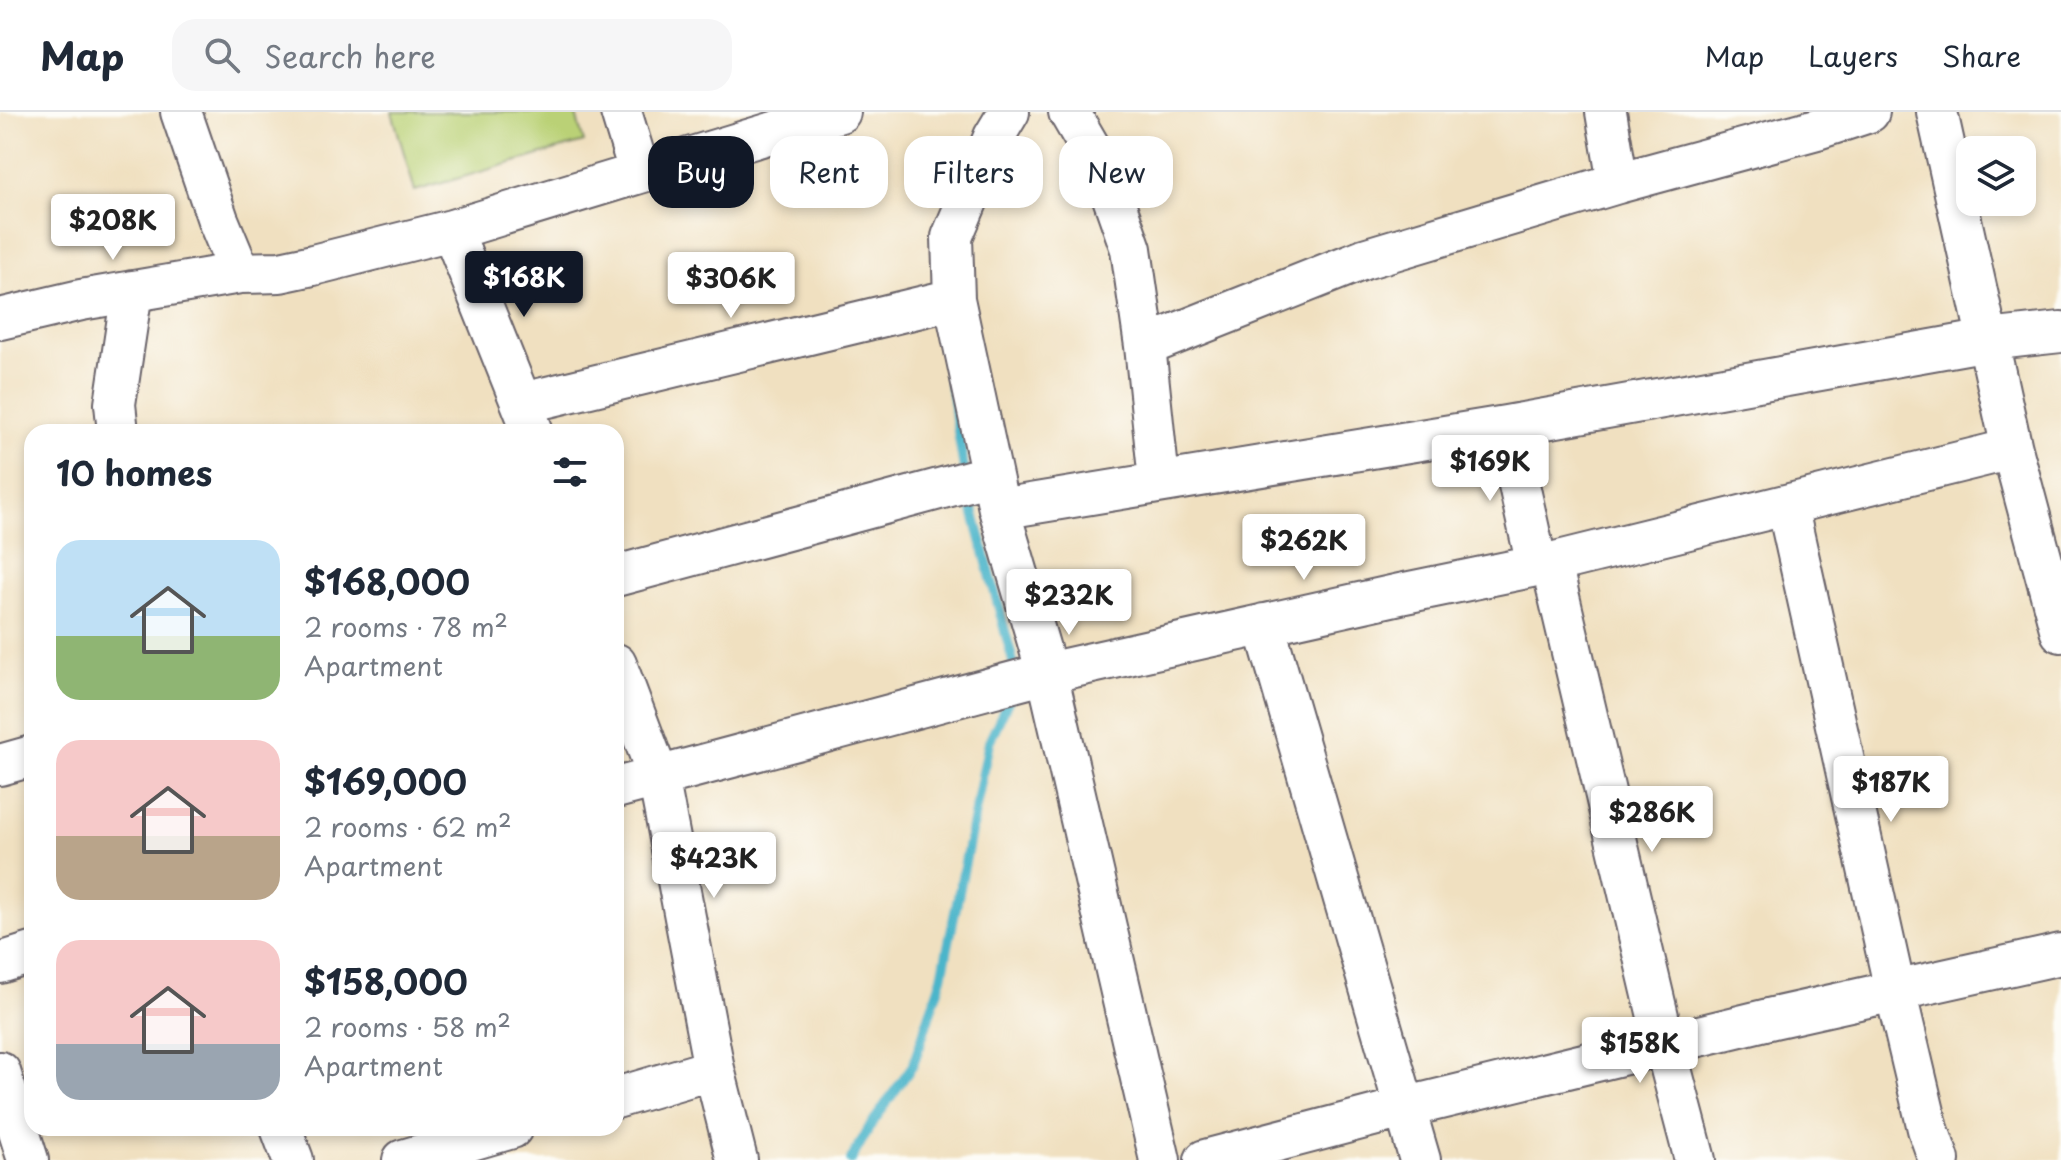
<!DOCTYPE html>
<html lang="en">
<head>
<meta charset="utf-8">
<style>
  body { margin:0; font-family:"Playpen Sans",sans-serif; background:#f6f6f7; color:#1f2937; height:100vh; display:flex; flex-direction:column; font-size:30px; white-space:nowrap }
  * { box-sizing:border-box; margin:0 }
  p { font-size:26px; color:#747a83 }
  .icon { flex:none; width:44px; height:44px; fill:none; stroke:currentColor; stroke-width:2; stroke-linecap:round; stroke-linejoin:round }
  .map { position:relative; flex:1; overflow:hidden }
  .details { position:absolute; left:24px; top:312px; width:600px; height:712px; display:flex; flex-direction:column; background:#fff; border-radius:24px; box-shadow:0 4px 12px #0003 }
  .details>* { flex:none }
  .hud { position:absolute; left:648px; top:24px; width:760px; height:72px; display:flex; gap:16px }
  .buttons { position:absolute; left:1956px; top:24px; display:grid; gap:16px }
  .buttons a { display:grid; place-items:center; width:80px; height:80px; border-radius:16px; background:#fff; box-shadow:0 4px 12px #0003; font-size:40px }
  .price { position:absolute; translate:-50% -68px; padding:0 18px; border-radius:8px; background:#fff; color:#222; font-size:26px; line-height:52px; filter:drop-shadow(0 2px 4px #0008) }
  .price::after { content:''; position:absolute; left:50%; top:48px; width:24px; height:18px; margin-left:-12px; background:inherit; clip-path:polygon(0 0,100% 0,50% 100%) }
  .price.on { background:#111827; color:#fff }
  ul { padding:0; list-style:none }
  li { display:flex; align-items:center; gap:24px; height:200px; padding:0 32px }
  li span { display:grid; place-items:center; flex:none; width:224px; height:160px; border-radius:24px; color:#555 }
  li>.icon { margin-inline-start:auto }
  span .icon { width:96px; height:96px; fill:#fffc; stroke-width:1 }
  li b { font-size:34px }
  h2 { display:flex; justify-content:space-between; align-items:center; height:96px; padding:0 32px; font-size:34px }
  .chip { padding:0 28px; border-radius:24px; background:#fff; box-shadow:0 4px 12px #0003; font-size:28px; line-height:72px }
  .chip.on { background:#111827; color:#fff }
  header { display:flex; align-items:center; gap:48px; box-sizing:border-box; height:112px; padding:0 40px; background:#fff; border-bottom:2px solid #e0e1e3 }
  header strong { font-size:38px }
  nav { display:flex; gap:44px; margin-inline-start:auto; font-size:28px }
  .search { width:560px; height:72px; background:#f6f6f7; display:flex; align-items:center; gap:20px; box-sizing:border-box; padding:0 28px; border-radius:24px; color:#747a83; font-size:30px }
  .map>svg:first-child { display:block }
  .green { fill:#bad176; stroke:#6e7a58; stroke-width:2 }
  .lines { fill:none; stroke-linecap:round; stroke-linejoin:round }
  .stream { stroke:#4cb5ca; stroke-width:10 }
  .minor-casing { stroke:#6a646a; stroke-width:44 }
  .minor { stroke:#fff; stroke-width:40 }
</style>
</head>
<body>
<header>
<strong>Map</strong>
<div class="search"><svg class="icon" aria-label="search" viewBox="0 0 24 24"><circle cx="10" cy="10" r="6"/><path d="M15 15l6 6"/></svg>Search here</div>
<nav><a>Map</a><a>Layers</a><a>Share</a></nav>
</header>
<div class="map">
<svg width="2061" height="1048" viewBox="0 0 2061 1048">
  <rect width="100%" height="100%" fill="#fdfcf7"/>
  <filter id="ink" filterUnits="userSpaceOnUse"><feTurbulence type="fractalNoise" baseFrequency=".0125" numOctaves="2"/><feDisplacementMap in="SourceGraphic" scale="16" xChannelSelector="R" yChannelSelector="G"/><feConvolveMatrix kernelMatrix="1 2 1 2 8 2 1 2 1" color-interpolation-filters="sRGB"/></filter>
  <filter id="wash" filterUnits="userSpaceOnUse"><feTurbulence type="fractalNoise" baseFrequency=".006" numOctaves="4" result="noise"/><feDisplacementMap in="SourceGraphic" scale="32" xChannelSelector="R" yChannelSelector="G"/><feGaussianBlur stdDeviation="1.8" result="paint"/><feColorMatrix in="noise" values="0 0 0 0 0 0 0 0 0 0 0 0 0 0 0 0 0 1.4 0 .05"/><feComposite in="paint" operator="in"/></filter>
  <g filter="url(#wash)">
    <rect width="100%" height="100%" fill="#f0e0c0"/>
    <!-- green -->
    <path class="green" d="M392 0H575L584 30 415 79Z"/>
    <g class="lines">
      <!-- stream -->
      <path class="stream" d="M945 237 965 363
        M968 379 1016 561
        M851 1048 869 1016 913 953 942 865 989 630 1011 583"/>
    </g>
  </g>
  <g filter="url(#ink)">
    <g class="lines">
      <!-- minor casing -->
      <g class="minor-casing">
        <path id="minor" d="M181 0 218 108 240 161
          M621 0 639 59
          M1009 0 994 25 952 125 954 187 999 397 1047 561 1160 1048
          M1069 0 1104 60 1131 137 1145 234 1159 369
          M1606 0 1618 71
          M1937 0 2012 337 2061 520
          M452 118 533 320
          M0 207 81 188 240 161 280 160 313 153 452 118 840 0
          M1145 234 1364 147 1618 71 1817 17 1869 0
          M523 291 954 187
          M1506 314 1537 454
          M118 320 115 292 132 179
          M1787 393 1895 878 1928 1017 1939 1048
          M999 397 1506 314 1988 228 2061 220
          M1551 451 1665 934 1695 1048
          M616 464 991 363
          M1264 512 1420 1048
          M616 552 658 664 714 957 737 1048
          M0 653 32 644
          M616 676 1047 561 1400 482 1551 451 2012 337
          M0 851 32 841
          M0 960 28 1048
          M616 986 714 957
          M281 1016 293 1048
          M403 1048 512 1016
          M1205 1048 1407 995 1773 906 2061 842"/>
      </g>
      <!-- minor -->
      <use href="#minor" class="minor"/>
    </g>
  </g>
</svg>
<div class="buttons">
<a><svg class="icon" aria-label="layers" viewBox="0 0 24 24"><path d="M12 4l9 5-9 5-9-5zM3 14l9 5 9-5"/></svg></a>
</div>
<b class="price" style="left:113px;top:150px">$208K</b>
<b class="price on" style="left:524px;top:207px">$168K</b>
<b class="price" style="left:731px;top:208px">$306K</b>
<b class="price" style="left:1490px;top:391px">$169K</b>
<b class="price" style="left:1304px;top:470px">$262K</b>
<b class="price" style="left:1069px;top:525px">$232K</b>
<b class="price" style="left:1891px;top:712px">$187K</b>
<b class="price" style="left:1652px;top:742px">$286K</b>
<b class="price" style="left:714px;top:788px">$423K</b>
<b class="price" style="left:1640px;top:973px">$158K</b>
<div class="hud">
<a class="chip on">Buy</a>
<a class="chip">Rent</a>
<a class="chip">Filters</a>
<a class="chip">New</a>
</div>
<section class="details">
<h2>10 homes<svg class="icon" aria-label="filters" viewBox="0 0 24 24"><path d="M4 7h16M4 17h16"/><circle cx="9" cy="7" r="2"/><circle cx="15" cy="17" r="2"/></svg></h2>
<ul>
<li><span style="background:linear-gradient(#bfe0f5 60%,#8fb573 0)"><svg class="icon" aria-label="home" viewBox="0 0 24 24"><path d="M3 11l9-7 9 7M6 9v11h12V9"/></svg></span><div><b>$168,000</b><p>2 rooms · 78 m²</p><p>Apartment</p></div></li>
<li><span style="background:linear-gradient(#f6c9c9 60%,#b9a48a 0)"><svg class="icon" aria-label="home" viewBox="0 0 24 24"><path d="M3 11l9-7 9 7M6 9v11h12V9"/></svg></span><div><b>$169,000</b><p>2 rooms · 62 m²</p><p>Apartment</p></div></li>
<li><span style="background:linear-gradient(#f6c9c9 65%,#9aa5b1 0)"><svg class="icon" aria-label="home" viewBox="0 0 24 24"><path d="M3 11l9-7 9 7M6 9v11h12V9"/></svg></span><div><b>$158,000</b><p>2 rooms · 58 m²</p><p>Apartment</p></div></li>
</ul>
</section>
</div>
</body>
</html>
